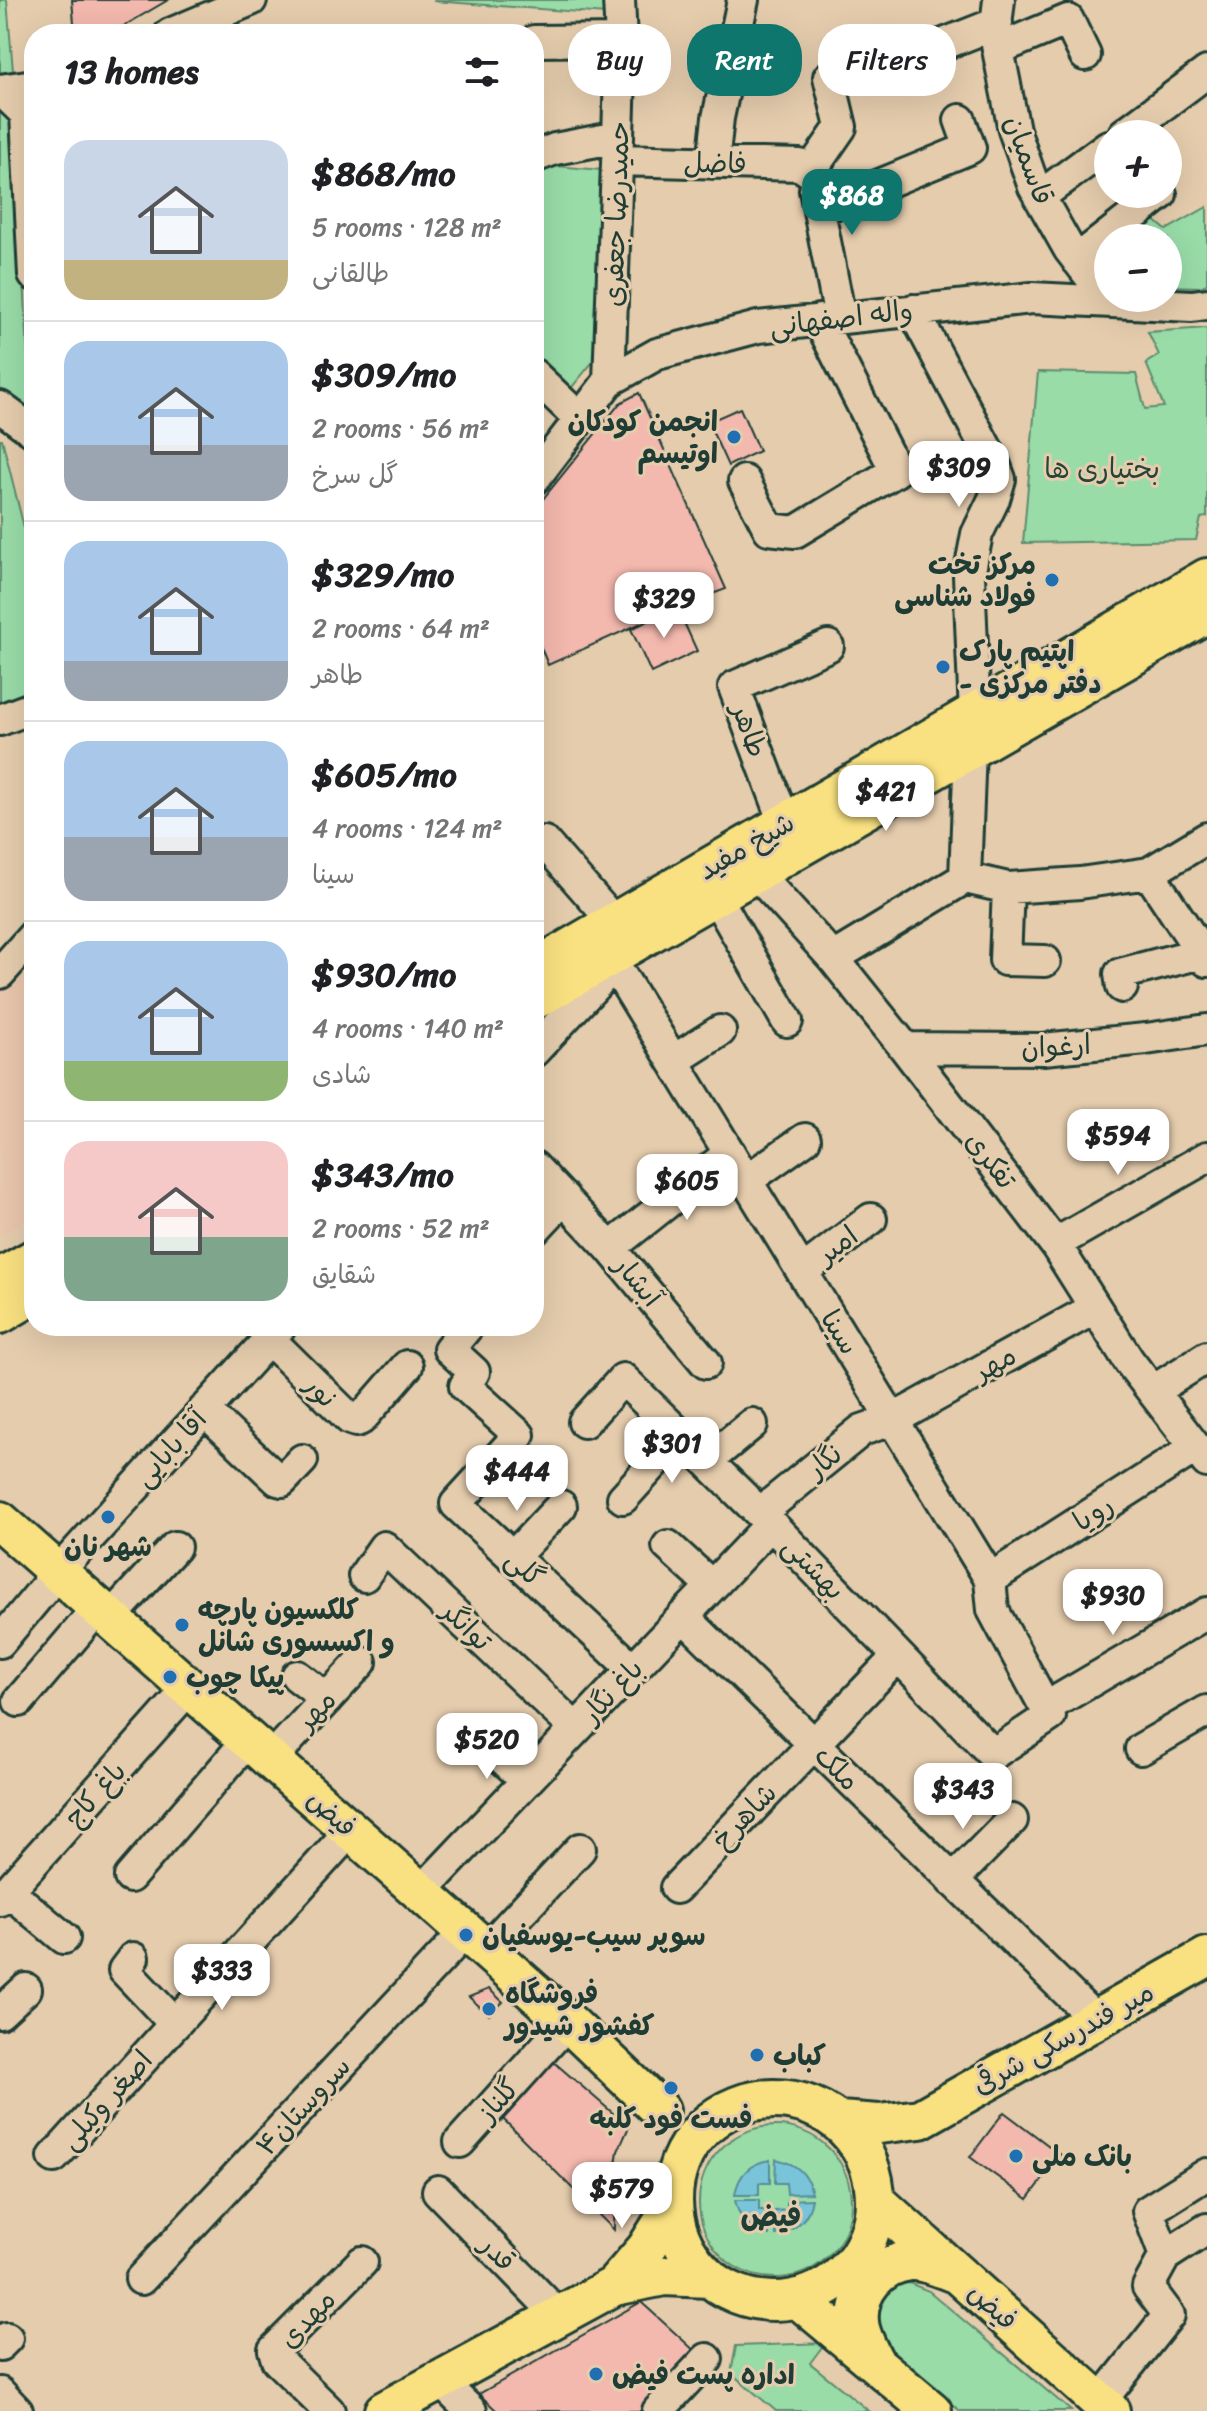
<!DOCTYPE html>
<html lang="en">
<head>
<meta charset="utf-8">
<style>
  body { margin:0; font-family:Sriracha,"Playpen Sans Arabic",sans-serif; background:#f2f2f2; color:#202124; height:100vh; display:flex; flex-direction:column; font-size:30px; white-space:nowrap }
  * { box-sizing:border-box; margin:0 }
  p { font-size:26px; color:#757577 }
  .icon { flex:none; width:44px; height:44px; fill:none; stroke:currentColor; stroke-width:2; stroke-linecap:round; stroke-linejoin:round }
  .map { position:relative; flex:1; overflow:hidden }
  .panel { position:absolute; left:24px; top:24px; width:520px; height:1312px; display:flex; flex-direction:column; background:#fff; border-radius:32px; box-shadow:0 8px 32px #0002 }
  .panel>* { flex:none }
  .guide { position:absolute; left:568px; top:24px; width:518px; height:72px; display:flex; gap:16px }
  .controls { position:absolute; left:1094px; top:120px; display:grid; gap:16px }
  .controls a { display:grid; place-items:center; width:88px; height:88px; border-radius:50%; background:#fff; box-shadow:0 8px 32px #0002; font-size:40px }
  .price { position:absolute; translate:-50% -68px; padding:0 18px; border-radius:16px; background:#fff; color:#222; font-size:26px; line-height:52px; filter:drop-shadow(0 2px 4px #0008) }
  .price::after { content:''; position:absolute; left:50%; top:48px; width:24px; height:18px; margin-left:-12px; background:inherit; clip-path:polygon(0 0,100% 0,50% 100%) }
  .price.selected { background:#0f766e; color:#fff }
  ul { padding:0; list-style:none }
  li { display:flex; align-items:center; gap:24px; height:200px; padding:0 40px }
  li+li { border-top:2px solid #e0e0e0 }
  li span { display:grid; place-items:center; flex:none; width:224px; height:160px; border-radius:24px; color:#555 }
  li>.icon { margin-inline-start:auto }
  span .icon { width:96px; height:96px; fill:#fffc; stroke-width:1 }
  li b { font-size:34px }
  h2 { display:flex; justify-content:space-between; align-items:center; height:96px; padding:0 40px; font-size:34px }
  .pill { padding:0 28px; border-radius:32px; background:#fff; box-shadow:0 8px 32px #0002; font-size:28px; line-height:72px }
  .pill.selected { background:#0f766e; color:#fff }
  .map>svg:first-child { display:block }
  .built { fill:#e9c6ad }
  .green { fill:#99dca8; stroke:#5c8c6e; stroke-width:2 }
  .water { fill:#7ac4da; stroke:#568e98; stroke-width:2 }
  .building { fill:#f3b8ae; stroke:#1f3d34; stroke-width:2 }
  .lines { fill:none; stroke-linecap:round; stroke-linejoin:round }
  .minor-casing { stroke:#1f3d34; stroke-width:36 }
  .major-casing { stroke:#1f3d34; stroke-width:44 }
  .minor { stroke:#e5ccad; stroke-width:30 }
  .major { stroke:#f9e181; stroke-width:38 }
  .poi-dot { fill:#1f6fb2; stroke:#e5ccad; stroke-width:3 }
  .labels { text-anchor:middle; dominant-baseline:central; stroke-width:6; stroke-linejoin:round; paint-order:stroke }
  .street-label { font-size:28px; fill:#1f3d34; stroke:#e5ccad }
  .poi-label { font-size:28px; font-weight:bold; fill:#1f3d34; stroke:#e5ccad; text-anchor:start }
  .park-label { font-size:28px; fill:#25453a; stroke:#e5ccad }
  .neighbourhood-label { font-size:30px; font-weight:bold; fill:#1f3d34; stroke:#e5ccad }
</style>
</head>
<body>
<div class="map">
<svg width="1207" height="2411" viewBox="0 0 1207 2411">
  <rect width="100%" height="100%" fill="#e5ccad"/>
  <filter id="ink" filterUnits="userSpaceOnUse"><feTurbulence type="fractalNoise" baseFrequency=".0125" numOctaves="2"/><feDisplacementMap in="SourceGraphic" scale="16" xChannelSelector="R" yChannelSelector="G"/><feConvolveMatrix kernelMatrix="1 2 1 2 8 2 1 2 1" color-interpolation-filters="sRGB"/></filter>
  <g filter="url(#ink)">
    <!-- built -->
    <path class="built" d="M34 935V1216L0 1236V973Z"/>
    <!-- green -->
    <path class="green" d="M0 0H7L13 71 0 73Z
      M434 0H604L606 14 434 1Z
      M0 105 16 113 31 418 0 394Z
      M555 166 602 170 601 352 568 392 534 358V175Z
      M1207 207V284L1200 287 1168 286V238H1114L1146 213 1166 230Z
      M1207 328V517L1201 518 1196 540 1023 543 1038 372 1136 374 1145 409 1164 407 1146 363 1159 355 1148 332Z
      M0 439H2L34 568V689L0 702Z
      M699 2202a76 76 0 1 1 152 0a76 76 0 1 1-152 0Z
      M909 2283 929 2291 1071 2411H960L888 2349 873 2326 876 2306 889 2287Z
      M825 2343 810 2363 869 2411H776L731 2373 736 2346Z"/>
    <!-- water -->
    <path class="water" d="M776 2159C796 2164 807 2172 812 2193L787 2194 786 2183H775Z
      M770 2160V2183H759V2195H735C738 2175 750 2163 770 2160Z
      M812 2199C809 2219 795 2231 776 2235L775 2211 787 2210V2200Z
      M735 2200H759V2210H769V2235C750 2230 739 2220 735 2200Z"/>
    <!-- building -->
    <path class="building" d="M72 0H168L110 34H75Z
      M639 393 726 589 677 607 548 665 534 631V510L620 403Z
      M740 408 759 451 728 466 708 422Z
      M677 607 697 651 651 673 631 629Z
      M489 1989 503 2002 489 2015 469 1997Z
      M548 2057 629 2127 618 2151 615 2171 614 2230 499 2115Z
      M1004 2112 1061 2155 1028 2199 970 2157Z
      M641 2302 697 2353 642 2411H497L479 2394Z"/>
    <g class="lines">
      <!-- minor casing -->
      <g class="minor-casing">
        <path id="minor" d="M999 0 995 34 1014 130 1034 187 1069 249 1110 302
          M170 34 251 0
          M534 41 621 40
          M939 46 997 23
          M998 49 1068 20 1085 55
          M0 90 34 85
          M1 90 26 114 34 275
          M1124 134 1207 72
          M534 157 555 149 618 137
          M618 160 800 165 810 172
          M713 163 718 118 743 0
          M810 172 841 127 829 77
          M815 190 840 318
          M1039 197 1108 146
          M819 210 970 148 960 120
          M1077 260 1161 194
          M913 310 994 463 1000 479 994 499 977 534 969 576 975 715
          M534 375 580 419
          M609 381 618 137 621 40 619 0
          M0 407 34 432
          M534 479 609 381 657 354 758 327 1032 298 1192 306 1207 304
          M744 481 769 529 795 532 896 471 819 320
          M0 720 34 707
          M785 823 734 687 828 646
          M544 842 614 922
          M755 872 833 958 905 1048 1055 1244 1129 1361 1207 1462
          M1149 873 1207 961
          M965 878 970 749
          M1008 888 1005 960 1045 961
          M715 895 787 1021
          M833 958 965 878 1008 888 1080 883 1149 873 1207 838
          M0 973 34 935
          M1122 987 1120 974 1201 953
          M905 1048 1043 1049 1146 1039 1207 1030
          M534 1051 601 979 609 956
          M673 1061 720 1031
          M534 1167 610 1248 706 1363
          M747 1180 805 1139
          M534 1230 564 1198
          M1055 1244 1207 1157
          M610 1248 730 1153
          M803 1271 871 1219
          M468 1326 449 1349 474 1372 465 1386 519 1435 456 1504 633 1669
          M269 1339 350 1419 356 1421 361 1419 407 1366
          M1153 1391 1207 1357
          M204 1410 278 1480 282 1481 302 1460
          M584 1422 623 1379 771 1524 993 1754 1050 1716 993 1610 990 1579 609 956
          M707 1461 752 1424
          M623 1498 680 1435
          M760 1513 862 1430 894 1419 1095 1308
          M668 1546 712 1586
          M513 1557 561 1506
          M364 1576 384 1547 576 1729
          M990 1579 1196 1447
          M683 1616 1096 2020
          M111 1617 175 1547
          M0 1642 59 1571 281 1326
          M297 1676 327 1699
          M19 1701 99 1607
          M1045 1708 1207 1613
          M485 1742 527 1781
          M1141 1749 1207 1711
          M271 1759 361 1662
          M130 1877 249 1739
          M952 1881 1012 1820
          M676 1888 898 1656
          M8 1891 64 1938
          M421 1892 771 1524
          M0 1900 190 1687
          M486 1950 580 1849
          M133 1958 124 1970 175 2024
          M0 2013 26 1989
          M460 2142 568 2022
          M54 2157 351 1830
          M438 2191 559 2316
          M1165 2256 1148 2211 1207 2174
          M141 2279 465 1932
          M0 2345 7 2338
          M440 2381 471 2411
          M0 2393 17 2411
          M1100 2402 1169 2315 1148 2287 1165 2256 1207 2229
          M329 2411 277 2360 274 2350 362 2262
          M658 2411 707 2359"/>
      </g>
      <!-- major casing -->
      <g class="major-casing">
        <path id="major" d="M534 969 1207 578
          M534 1000 1207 613
          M0 1278 34 1259
          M0 1314 34 1294
          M0 1521 568 2022 660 2110
          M673 2200a101 101 0 1 1 202 0a101 101 0 1 1-202 0Z
          M839 2121 879 2124 920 2119 1207 1957
          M876 2201 1110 2411
          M614 2286 646 2249 673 2206
          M797 2298 932 2411
          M875 2363C869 2351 860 2336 859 2322 856 2292 879 2264 910 2261 924 2260 939 2267 952 2272
          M384 2411 614 2286 664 2276 709 2278"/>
      </g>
      <!-- minor -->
      <use href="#minor" class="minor"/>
      <!-- major -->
      <use href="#major" class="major"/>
    </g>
  </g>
  <!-- markers -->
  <g class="poi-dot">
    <circle cx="734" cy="437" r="8"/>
    <circle cx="1052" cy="580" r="8"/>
    <circle cx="943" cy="667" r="8"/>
    <circle cx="108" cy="1517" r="8"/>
    <circle cx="182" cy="1625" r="8"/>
    <circle cx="170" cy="1677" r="8"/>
    <circle cx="466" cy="1935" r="8"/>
    <circle cx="489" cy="2009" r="8"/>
    <circle cx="757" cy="2055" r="8"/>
    <circle cx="671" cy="2088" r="8"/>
    <circle cx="1016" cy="2156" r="8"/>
    <circle cx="596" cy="2374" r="8"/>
  </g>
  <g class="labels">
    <!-- street labels -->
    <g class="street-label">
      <text transform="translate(1029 160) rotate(70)">قاسمیان</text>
      <text transform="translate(715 163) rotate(1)">فاضل</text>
      <text transform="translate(616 214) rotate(-88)">حمیدرضا جعفری</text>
      <text transform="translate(841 318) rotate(-7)">واله اصفهانی</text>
      <text transform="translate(750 730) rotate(70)">طاهر</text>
      <text transform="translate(746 846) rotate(-30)">شیخ مفید</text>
      <text transform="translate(1056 1046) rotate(-3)">ارغوان</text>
      <text transform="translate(991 1160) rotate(53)">تفکری</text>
      <text transform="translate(837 1245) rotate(-37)">امیر</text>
      <text transform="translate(638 1281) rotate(50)">آبشار</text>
      <text transform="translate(840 1332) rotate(58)">سینا</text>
      <text transform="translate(995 1363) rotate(-29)">مهر</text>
      <text transform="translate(321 1391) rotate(45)">نور</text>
      <text transform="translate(170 1448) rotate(-48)">آقا بابایی</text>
      <text transform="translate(824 1461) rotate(-39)">نگار</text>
      <text transform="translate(1093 1513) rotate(-33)">رویا</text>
      <text transform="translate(525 1568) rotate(43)">گلی</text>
      <text transform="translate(814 1568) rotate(46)">بهشتی</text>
      <text transform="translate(467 1626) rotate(44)">توانگر</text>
      <text transform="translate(612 1691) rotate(-47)">باغ نگار</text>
      <text transform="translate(316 1710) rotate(-47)">مهر</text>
      <text transform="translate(837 1768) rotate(45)">ملک</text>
      <text transform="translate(95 1794) rotate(-48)">باغ کاج</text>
      <text transform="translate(332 1813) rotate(42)">فیض</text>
      <text transform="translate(744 1816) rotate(-46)">شاهرخ</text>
      <text transform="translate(1063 2038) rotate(-29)">میر فندرسکی شرقی</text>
      <text transform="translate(106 2100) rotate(-48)">اصغر وکیلی</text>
      <text transform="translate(498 2100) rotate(-48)">گلناز</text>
      <text transform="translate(303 2106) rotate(-47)">سروستان۴</text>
      <text transform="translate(498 2253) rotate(46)">قدر</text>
      <text transform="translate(993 2306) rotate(42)">فیض</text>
      <text transform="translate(307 2319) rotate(-47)">مهدی</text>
    </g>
    <!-- poi labels -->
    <g class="poi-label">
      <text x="718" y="421" text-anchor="end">انجمن کودکان<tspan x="718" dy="32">اوتیسم</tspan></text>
      <text x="1036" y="564" text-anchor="end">مرکز تخت<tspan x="1036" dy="32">فولاد شناسی</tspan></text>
      <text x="959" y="651">اپتیم پارک<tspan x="959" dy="32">- دفتر مرکزی</tspan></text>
      <text x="108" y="1546" text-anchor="middle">شهر نان</text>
      <text x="198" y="1609">کلکسیون پارچه<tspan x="198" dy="32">و اکسسوری شانل</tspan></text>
      <text x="186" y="1677">پیکا چوب</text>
      <text x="482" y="1935">سوپر سیب-یوسفیان</text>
      <text x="505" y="1993">فروشگاه<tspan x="505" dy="32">کفشور شیدور</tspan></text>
      <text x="773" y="2055">کباب</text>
      <text x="671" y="2118" text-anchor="middle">فست فود کلبه</text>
      <text x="1032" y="2156">بانک ملی</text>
      <text x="612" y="2374">اداره پست فیض</text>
    </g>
    <!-- park labels -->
    <g class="park-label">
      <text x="1102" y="468">بختیاری ها</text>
    </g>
    <!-- neighbourhood labels -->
    <g class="neighbourhood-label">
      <text x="771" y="2216">فیض</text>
    </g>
  </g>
</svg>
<div class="controls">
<a>+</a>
<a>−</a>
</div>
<b class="price selected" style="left:852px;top:237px">$868</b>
<b class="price" style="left:959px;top:509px">$309</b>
<b class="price" style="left:664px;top:640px">$329</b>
<b class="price" style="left:886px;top:833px">$421</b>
<b class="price" style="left:1118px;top:1177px">$594</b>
<b class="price" style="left:687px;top:1222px">$605</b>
<b class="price" style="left:672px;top:1485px">$301</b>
<b class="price" style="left:517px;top:1513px">$444</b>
<b class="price" style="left:1113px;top:1637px">$930</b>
<b class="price" style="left:487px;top:1781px">$520</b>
<b class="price" style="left:963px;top:1831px">$343</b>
<b class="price" style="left:222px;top:2012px">$333</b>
<b class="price" style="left:622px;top:2230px">$579</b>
<div class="guide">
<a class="pill">Buy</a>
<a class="pill selected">Rent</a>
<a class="pill">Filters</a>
</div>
<section class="panel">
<h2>13 homes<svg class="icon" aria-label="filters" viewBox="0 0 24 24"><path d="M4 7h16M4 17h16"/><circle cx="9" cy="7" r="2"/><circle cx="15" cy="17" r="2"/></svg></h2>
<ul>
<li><span style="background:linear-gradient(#c9d6e8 75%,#c2b280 0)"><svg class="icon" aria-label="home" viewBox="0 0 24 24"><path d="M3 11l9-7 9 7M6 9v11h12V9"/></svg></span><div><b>$868/mo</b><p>5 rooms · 128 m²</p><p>طالقانی</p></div></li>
<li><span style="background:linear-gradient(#a9c7e8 65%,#9aa5b1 0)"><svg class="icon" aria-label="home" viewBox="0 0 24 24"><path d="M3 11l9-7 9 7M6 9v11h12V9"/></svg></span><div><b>$309/mo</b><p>2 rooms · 56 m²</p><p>گل سرخ</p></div></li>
<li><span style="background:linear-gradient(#a9c7e8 75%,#9aa5b1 0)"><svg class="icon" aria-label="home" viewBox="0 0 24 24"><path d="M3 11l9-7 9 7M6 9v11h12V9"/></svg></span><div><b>$329/mo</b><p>2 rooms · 64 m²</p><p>طاهر</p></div></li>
<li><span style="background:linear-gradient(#a9c7e8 60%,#9aa5b1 0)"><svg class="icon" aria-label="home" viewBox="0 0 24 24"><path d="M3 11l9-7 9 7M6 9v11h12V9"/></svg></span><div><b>$605/mo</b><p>4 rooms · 124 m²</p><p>سینا</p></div></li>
<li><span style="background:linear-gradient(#a9c7e8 75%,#8fb573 0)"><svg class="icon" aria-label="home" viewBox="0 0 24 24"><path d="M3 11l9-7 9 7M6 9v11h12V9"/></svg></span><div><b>$930/mo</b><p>4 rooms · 140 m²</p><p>شادی</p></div></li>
<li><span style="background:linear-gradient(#f6c9c9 60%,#7fa58c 0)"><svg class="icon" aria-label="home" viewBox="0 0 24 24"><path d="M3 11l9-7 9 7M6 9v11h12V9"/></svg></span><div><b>$343/mo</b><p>2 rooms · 52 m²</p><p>شقایق</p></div></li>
</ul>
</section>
</div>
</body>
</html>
